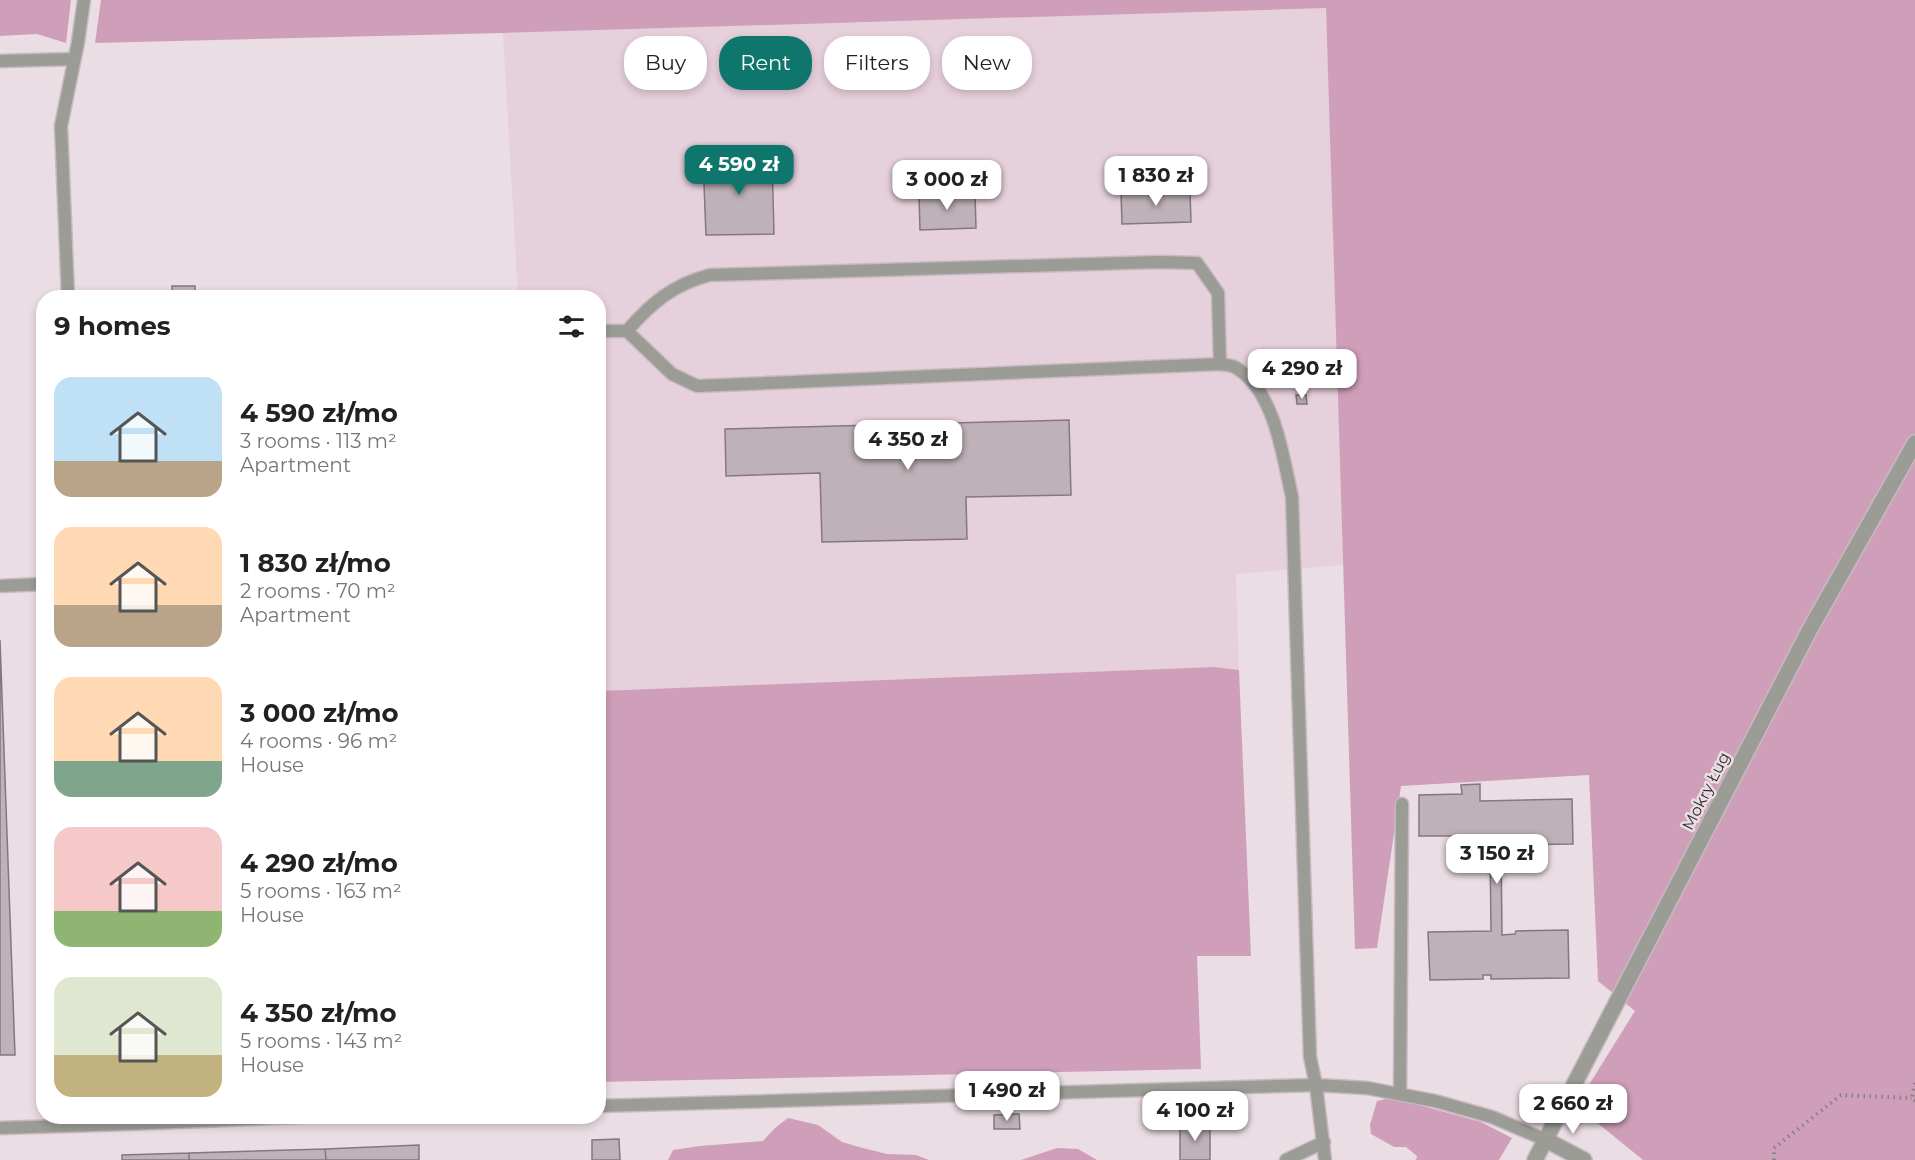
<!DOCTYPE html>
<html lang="en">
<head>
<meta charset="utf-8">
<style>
  body { margin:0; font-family:Montserrat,sans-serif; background:#f2f2f2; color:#222; height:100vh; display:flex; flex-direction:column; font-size:22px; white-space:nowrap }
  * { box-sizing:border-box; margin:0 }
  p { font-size:20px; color:#767676 }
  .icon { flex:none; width:33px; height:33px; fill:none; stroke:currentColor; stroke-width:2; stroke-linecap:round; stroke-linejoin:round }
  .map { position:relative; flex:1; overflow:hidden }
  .sheet { position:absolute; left:36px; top:290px; width:570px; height:834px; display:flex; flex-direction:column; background:#fff; border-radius:24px; box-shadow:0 3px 9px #0003 }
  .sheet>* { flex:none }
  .banner { position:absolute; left:624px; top:36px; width:570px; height:54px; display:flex; gap:12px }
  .price { position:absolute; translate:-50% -51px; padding:0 14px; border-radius:12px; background:#fff; color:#222; font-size:20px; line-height:39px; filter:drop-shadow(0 2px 3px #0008) }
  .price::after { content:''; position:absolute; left:50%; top:36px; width:18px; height:14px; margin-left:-9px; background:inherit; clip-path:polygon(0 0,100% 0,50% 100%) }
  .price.on { background:#0f766e; color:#fff }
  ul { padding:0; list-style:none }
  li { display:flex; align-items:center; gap:18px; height:150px; padding:0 18px }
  li span { display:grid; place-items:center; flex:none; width:168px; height:120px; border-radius:18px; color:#555 }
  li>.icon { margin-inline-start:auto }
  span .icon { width:72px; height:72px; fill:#fffc; stroke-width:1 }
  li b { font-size:26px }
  h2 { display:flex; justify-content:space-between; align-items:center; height:72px; padding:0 18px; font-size:26px }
  .pill { padding:0 21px; border-radius:24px; background:#fff; box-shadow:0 3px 9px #0003; font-size:21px; line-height:54px }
  .pill.on { background:#0f766e; color:#fff }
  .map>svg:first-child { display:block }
  .built { fill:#e6d0db }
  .green { fill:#cf9fba }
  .building { fill:#bfb1b8; stroke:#84777e; stroke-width:1.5 }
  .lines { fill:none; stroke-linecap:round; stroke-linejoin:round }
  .lane-casing { stroke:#c6bac0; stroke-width:15 }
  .street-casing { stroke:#c6bac0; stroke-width:18 }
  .path { stroke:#898085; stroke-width:4; stroke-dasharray:1.5 4.5; stroke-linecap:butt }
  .lane { stroke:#9b9c96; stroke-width:12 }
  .street { stroke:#9b9c96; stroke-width:15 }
  .labels { text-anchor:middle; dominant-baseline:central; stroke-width:5; stroke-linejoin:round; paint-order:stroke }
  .street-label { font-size:16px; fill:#342f32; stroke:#ebdde4 }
</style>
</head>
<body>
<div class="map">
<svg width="1915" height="1160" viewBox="0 0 1915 1160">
  <rect width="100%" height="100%" fill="#ebdde4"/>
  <!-- built -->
  <path class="built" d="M1326 7 1344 565 1236 574 1239 670 1214 667 599 691 598 297H518L503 33Z"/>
  <!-- green -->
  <path class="green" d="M0 0H71L66 43 37 34 0 36Z
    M101 0H1915V1160H1643L1584 1112 1587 1088 1635 1011 1598 981 1589 775 1401 786 1377 948 1355 949 1326 8 503 33 95 43Z
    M1214 667 1239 670 1251 956H1197L1201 1069 599 1082V691Z
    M1386 1099H1397L1481 1122 1512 1138 1499 1160H1416L1417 1156 1406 1147H1394L1371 1134 1370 1125 1377 1101Z
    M788 1118 818 1125 842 1142 859 1147 887 1154 916 1155 929 1160H668L673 1150 700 1146 763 1141 775 1128Z
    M1057 1148 1078 1149 1097 1160H1021Z"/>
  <!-- building -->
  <path class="building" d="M772 158 774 234 706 235 703 159Z
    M1190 191 1191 222 1122 224 1121 193Z
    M975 193 976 228 920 230 919 194Z
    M172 286H195V297H172Z
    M1296 395H1306L1307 404H1297Z
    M1069 420 1071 495 966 497 967 539 822 542 820 473 726 476 725 429Z
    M0 640 15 1055H0Z
    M1480 784V801L1572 799 1573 844 1501 845 1502 935 1515 934 1516 931 1568 930 1569 978 1491 979V975H1483V979L1430 980 1428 932 1491 931 1490 846 1462 847 1461 836H1419V795L1462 794 1461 785Z
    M1019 1114 1020 1129H994V1115Z
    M1180 1124H1210V1160H1180Z
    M619 1139 620 1160H592V1140Z
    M419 1145V1160H326L325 1149Z
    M325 1149 326 1160H189V1153Z
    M189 1153V1160H122V1155Z"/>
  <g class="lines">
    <!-- lane casing -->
    <g class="lane-casing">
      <path id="lane" d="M0 61 74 59
        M68 297 61 126 78 42 84 0
        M598 331H627L672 374 697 386 1220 364C1226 365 1233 365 1238 369 1275 393 1283 457 1292 497L1310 1057 1316 1085 1367 1088 1435 1101 1492 1117 1546 1140
        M627 331C651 303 674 284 710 275L1159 262 1197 263 1218 293 1220 364
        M0 586 44 584
        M1400 1094 1402 804
        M598 1106 1316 1085 1325 1160
        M0 1128 126 1124 323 1116
        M1286 1160 1324 1142"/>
    </g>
    <!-- street casing -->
    <g class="street-casing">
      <path id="street" d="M1546 1140 1584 1160
        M1535 1160 1810 629 1915 443"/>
    </g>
    <!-- path -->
    <path class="path" d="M1915 1083 1912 1098 1915 1101
      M1774 1160V1148L1841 1095 1912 1098"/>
    <!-- lane -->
    <use href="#lane" class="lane"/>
    <!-- street -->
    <use href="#street" class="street"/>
  </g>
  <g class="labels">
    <!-- street labels -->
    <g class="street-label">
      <text transform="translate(1706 791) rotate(-63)">Mokry Ług</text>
    </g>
  </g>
</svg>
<b class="price on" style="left:739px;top:196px">4 590 zł</b>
<b class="price" style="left:1156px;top:207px">1 830 zł</b>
<b class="price" style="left:947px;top:211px">3 000 zł</b>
<b class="price" style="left:1302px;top:400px">4 290 zł</b>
<b class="price" style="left:908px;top:471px">4 350 zł</b>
<b class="price" style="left:1497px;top:885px">3 150 zł</b>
<b class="price" style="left:1007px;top:1122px">1 490 zł</b>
<b class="price" style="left:1573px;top:1135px">2 660 zł</b>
<b class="price" style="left:1195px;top:1142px">4 100 zł</b>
<div class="banner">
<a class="pill">Buy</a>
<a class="pill on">Rent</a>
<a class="pill">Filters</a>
<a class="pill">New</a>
</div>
<section class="sheet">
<h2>9 homes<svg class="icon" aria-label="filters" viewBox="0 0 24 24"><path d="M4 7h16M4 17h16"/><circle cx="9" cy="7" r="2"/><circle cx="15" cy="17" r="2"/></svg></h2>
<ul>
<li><span style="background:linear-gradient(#bfe0f5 70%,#b9a48a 0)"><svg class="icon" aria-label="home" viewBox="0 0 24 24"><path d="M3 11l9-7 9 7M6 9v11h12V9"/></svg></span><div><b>4 590 zł/mo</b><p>3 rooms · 113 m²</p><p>Apartment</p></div></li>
<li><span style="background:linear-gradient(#ffd9b3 65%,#b9a48a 0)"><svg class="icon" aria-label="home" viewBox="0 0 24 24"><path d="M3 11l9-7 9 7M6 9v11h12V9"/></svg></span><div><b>1 830 zł/mo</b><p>2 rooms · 70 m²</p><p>Apartment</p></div></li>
<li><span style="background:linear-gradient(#ffd9b3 70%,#7fa58c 0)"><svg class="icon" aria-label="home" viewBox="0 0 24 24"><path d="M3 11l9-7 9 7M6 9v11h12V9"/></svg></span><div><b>3 000 zł/mo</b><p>4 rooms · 96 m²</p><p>House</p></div></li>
<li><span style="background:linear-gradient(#f6c9c9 70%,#8fb573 0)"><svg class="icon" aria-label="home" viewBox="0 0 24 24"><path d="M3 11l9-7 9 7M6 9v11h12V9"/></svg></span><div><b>4 290 zł/mo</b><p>5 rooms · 163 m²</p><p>House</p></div></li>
<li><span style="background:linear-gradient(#dfe7d0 65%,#c2b280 0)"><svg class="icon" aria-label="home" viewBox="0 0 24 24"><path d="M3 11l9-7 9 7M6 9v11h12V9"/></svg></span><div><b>4 350 zł/mo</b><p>5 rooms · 143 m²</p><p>House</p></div></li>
</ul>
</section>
</div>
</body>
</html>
